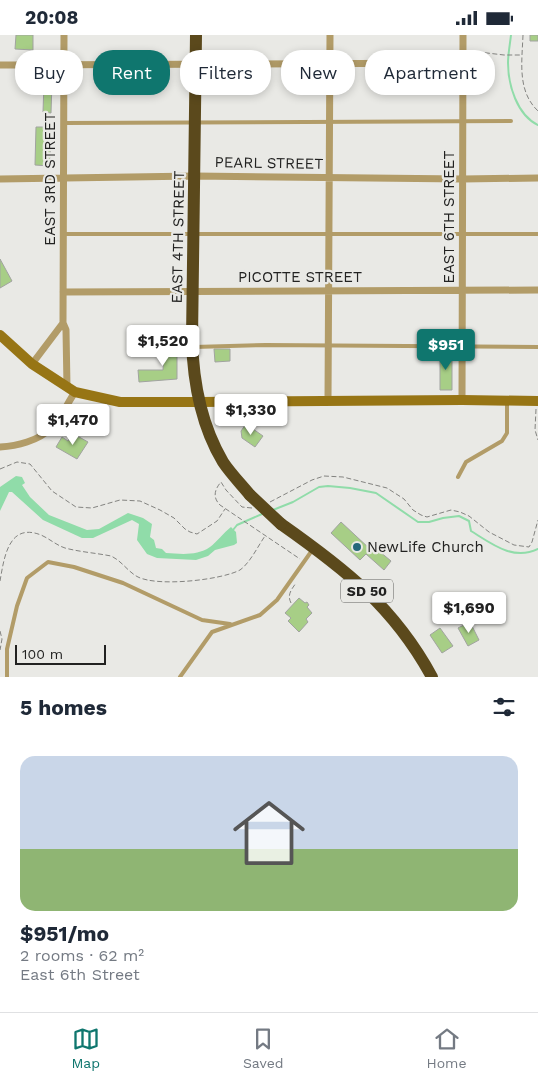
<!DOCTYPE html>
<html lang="en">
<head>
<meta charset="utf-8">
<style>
  body { margin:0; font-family:"Work Sans",sans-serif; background:#f2f2f3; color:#1f2937; height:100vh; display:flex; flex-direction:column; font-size:19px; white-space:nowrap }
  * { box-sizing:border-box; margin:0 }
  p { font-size:16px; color:#747a83 }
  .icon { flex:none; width:28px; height:28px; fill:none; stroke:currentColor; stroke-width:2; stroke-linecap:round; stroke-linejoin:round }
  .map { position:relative; height:642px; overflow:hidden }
  .drawer { display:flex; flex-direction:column; background:#fff; flex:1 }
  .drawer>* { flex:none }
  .hud { position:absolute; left:15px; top:15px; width:509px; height:45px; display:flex; gap:10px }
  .scale { position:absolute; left:15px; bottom:12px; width:91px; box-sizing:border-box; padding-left:5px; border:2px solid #222221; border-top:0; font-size:14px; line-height:18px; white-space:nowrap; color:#222221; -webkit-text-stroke:4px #e9e9e5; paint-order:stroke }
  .price { position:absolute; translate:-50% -42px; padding:0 11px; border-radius:5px; background:#fff; color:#222; font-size:16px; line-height:32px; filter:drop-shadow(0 1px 2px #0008) }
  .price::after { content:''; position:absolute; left:50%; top:30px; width:15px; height:11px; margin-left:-8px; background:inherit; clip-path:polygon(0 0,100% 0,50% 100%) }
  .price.active { background:#0f766e; color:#fff }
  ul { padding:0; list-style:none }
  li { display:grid; align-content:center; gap:10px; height:265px; padding:0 20px }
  li span { display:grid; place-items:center; height:155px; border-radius:15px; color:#555 }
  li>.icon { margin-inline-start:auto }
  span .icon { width:90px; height:90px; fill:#fffc; stroke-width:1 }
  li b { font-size:21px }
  h2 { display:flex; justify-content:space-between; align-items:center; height:60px; padding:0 20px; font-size:21px }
  .tag { padding:0 18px; border-radius:20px; background:#fff; box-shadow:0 2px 8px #0003; font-size:18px; line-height:45px }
  .tag.active { background:#0f766e; color:#fff }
  .status { display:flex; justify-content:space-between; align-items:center; height:35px; padding:0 25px; background:#fff; direction:ltr }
  .status svg { height:14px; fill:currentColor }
  .menu { display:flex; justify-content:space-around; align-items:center; height:70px; border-top:1px solid #e0e1e3; background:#fff; font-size:14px; color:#747a83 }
  .menu a { display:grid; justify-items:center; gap:2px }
  .menu .active { color:#0f766e }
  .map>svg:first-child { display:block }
  .water { fill:#90dca9 }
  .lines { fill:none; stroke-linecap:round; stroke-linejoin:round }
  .stream { stroke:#90dca9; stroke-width:2 }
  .building { fill:#a7ce86; stroke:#a1a3a0 }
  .path { stroke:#838380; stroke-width:1; stroke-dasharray:5 2.5; stroke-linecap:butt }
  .lane { stroke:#b29c68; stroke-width:4 }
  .street { stroke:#b29c68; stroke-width:7 }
  .secondary { stroke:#977515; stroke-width:10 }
  .highway { stroke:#5b491c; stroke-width:12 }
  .highway-bridge { stroke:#5b491c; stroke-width:12 }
  .poi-dot { fill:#25677a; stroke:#e9e9e5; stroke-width:2 }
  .labels { text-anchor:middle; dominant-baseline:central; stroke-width:4.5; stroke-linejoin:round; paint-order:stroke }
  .shield { fill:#e9e9e5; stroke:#5e5e5c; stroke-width:1 }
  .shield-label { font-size:14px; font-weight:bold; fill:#222221 }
  .street-label { font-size:15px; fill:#222221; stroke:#e9e9e5 }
  .poi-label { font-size:15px; fill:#222221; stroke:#e9e9e5; text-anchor:start }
</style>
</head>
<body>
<div class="status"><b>20:08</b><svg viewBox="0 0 49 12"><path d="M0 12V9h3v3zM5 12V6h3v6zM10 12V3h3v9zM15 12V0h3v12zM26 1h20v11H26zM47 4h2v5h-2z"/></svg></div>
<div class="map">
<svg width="538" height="642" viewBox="0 0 538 642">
  <rect width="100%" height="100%" fill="#e9e9e5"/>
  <!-- water -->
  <path class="water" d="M16 441 22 442 25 448 22 450 30 462 49 480 87 495 99 494 128 478 143 483 152 489 150 502 154 505 156 513 162 514 166 518C181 519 197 521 210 512 217 507 223 498 231 492L236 497 237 508 234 510 215 515 208 521 196 525 157 523 147 519 137 505 139 489 132 485 93 503H82L43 485 12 457H9L0 476V452Z"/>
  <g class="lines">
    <!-- stream -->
    <path class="stream" d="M511 0C510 9 508 19 508 28 508 50 517 80 538 90
      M273 475 293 467 319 452 328 451 350 453 376 458 418 487H429L443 483 459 481 469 486 471 496C492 509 513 526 538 514
      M233 495 237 490 262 479"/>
  </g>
  <!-- building -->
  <path class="building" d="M16 0H33V15L15 14Z
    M530 0H538V6H530Z
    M44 47H52L51 78 43 77Z
    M36 92H51L50 131 35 130Z
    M0 224 12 246 0 253Z
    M164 309 177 310V344L139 347 138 335H163Z
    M214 314H230V326L215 327Z
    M440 316H452V355H440Z
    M246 389 263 401 255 412 242 403 241 396Z
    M72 398 88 407 77 424 56 412 62 402 68 406Z
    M341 487 370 514 373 511 391 526 384 535 366 519 360 525 331 498Z
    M455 558 462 571 447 579 440 566Z
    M299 563 305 568 307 567 309 570 307 572 312 578 306 584 308 587 299 597 288 586 291 583 285 578Z
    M470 587 479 605 468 611 458 593Z
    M440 593 453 611 442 618 430 600Z"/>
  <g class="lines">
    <!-- path -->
    <path class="path" d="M523 0C522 27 517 56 538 76
      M470 16 504 20H521
      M536 374 535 395 538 405
      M0 434 17 427 30 429 52 456 76 472 92 473 120 465 140 466 160 475 174 483 185 494 190 497 197 499 217 486 225 474
      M270 467 312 445 324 441 343 442 387 453 404 464 413 475 421 480 427 482 451 475 460 477 469 481 489 497 514 510 529 512 532 507 538 485
      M252 473 242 472 226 455 221 447C215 454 212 462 220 470L300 524
      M0 546C4 524 8 487 41 500 50 504 56 510 65 513 80 517 96 518 111 521 122 526 128 537 138 542 158 552 221 545 240 535 250 528 258 511 265 501
      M291 568C287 560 291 555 296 548
      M0 596 2 604 0 615"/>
    <!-- lane -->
    <path class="lane" d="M64 88 511 86
      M63 199H538
      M194 312 266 310 538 312
      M458 442 466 427 502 406 507 398V368
      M7 642V614L17 571 27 543 48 527 74 532 123 548 202 585 230 589
      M180 642 212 597 260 580 277 565 313 514"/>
    <!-- street -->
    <path class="street" d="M64 0 63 288 66 295 67 352
      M0 30 462 28
      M0 144 195 141 463 144 538 143
      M63 257 538 255
      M32 329 63 288
      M462 365 463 0
      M328 366 330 0
      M0 412C16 411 39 406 51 393 61 383 67 369 75 357"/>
    <!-- secondary -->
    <path class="secondary" d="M0 300 32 329 75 357 120 367H200L462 365 538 366"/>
    <!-- highway -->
    <path class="highway" d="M196 0 192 304C193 347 201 390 223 427 231 439 241 449 250 460
      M281 489C345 534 394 572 432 642"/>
    <!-- highway-bridge -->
    <path class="highway-bridge" d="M250 460 281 489"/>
  </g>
  <!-- markers -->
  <circle class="poi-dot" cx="357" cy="512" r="5"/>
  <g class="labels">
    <!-- shield labels -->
    <rect class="shield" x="341" y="544.5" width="52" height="23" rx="4"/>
    <g class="shield-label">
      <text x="367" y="556">SD 50</text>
    </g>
    <!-- street labels -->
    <g class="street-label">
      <text transform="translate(269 128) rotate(1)">PEARL STREET</text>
      <text transform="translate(50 144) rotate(-90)">EAST 3RD STREET</text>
      <text transform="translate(449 182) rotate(-90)">EAST 6TH STREET</text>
      <text transform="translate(178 202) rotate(-89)">EAST 4TH STREET</text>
      <text x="300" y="242">PICOTTE STREET</text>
    </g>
    <!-- poi labels -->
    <g class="poi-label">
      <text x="367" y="512">NewLife Church</text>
    </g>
  </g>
</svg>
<div class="scale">100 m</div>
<b class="price" style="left:163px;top:332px">$1,520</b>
<b class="price active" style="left:446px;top:336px">$951</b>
<b class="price" style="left:251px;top:401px">$1,330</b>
<b class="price" style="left:73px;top:411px">$1,470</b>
<b class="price" style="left:469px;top:599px">$1,690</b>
<div class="hud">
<a class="tag">Buy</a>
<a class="tag active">Rent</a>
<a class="tag">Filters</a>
<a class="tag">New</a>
<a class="tag">Apartment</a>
</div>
</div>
<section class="drawer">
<h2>5 homes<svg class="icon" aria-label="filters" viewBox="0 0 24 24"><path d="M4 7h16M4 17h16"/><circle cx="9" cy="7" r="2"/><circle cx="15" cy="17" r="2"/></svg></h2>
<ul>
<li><span style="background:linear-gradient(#c9d6e8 60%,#8fb573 0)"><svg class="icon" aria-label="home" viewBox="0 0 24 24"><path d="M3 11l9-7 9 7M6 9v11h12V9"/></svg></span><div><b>$951/mo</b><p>2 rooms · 62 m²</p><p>East 6th Street</p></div></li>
</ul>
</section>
<nav class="menu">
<a class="active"><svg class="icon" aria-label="map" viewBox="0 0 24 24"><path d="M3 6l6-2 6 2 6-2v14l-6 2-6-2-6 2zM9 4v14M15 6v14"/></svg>Map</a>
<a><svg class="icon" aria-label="saved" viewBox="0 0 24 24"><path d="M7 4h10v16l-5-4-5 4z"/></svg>Saved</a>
<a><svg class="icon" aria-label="home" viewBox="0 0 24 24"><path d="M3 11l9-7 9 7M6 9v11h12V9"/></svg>Home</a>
</nav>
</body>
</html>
